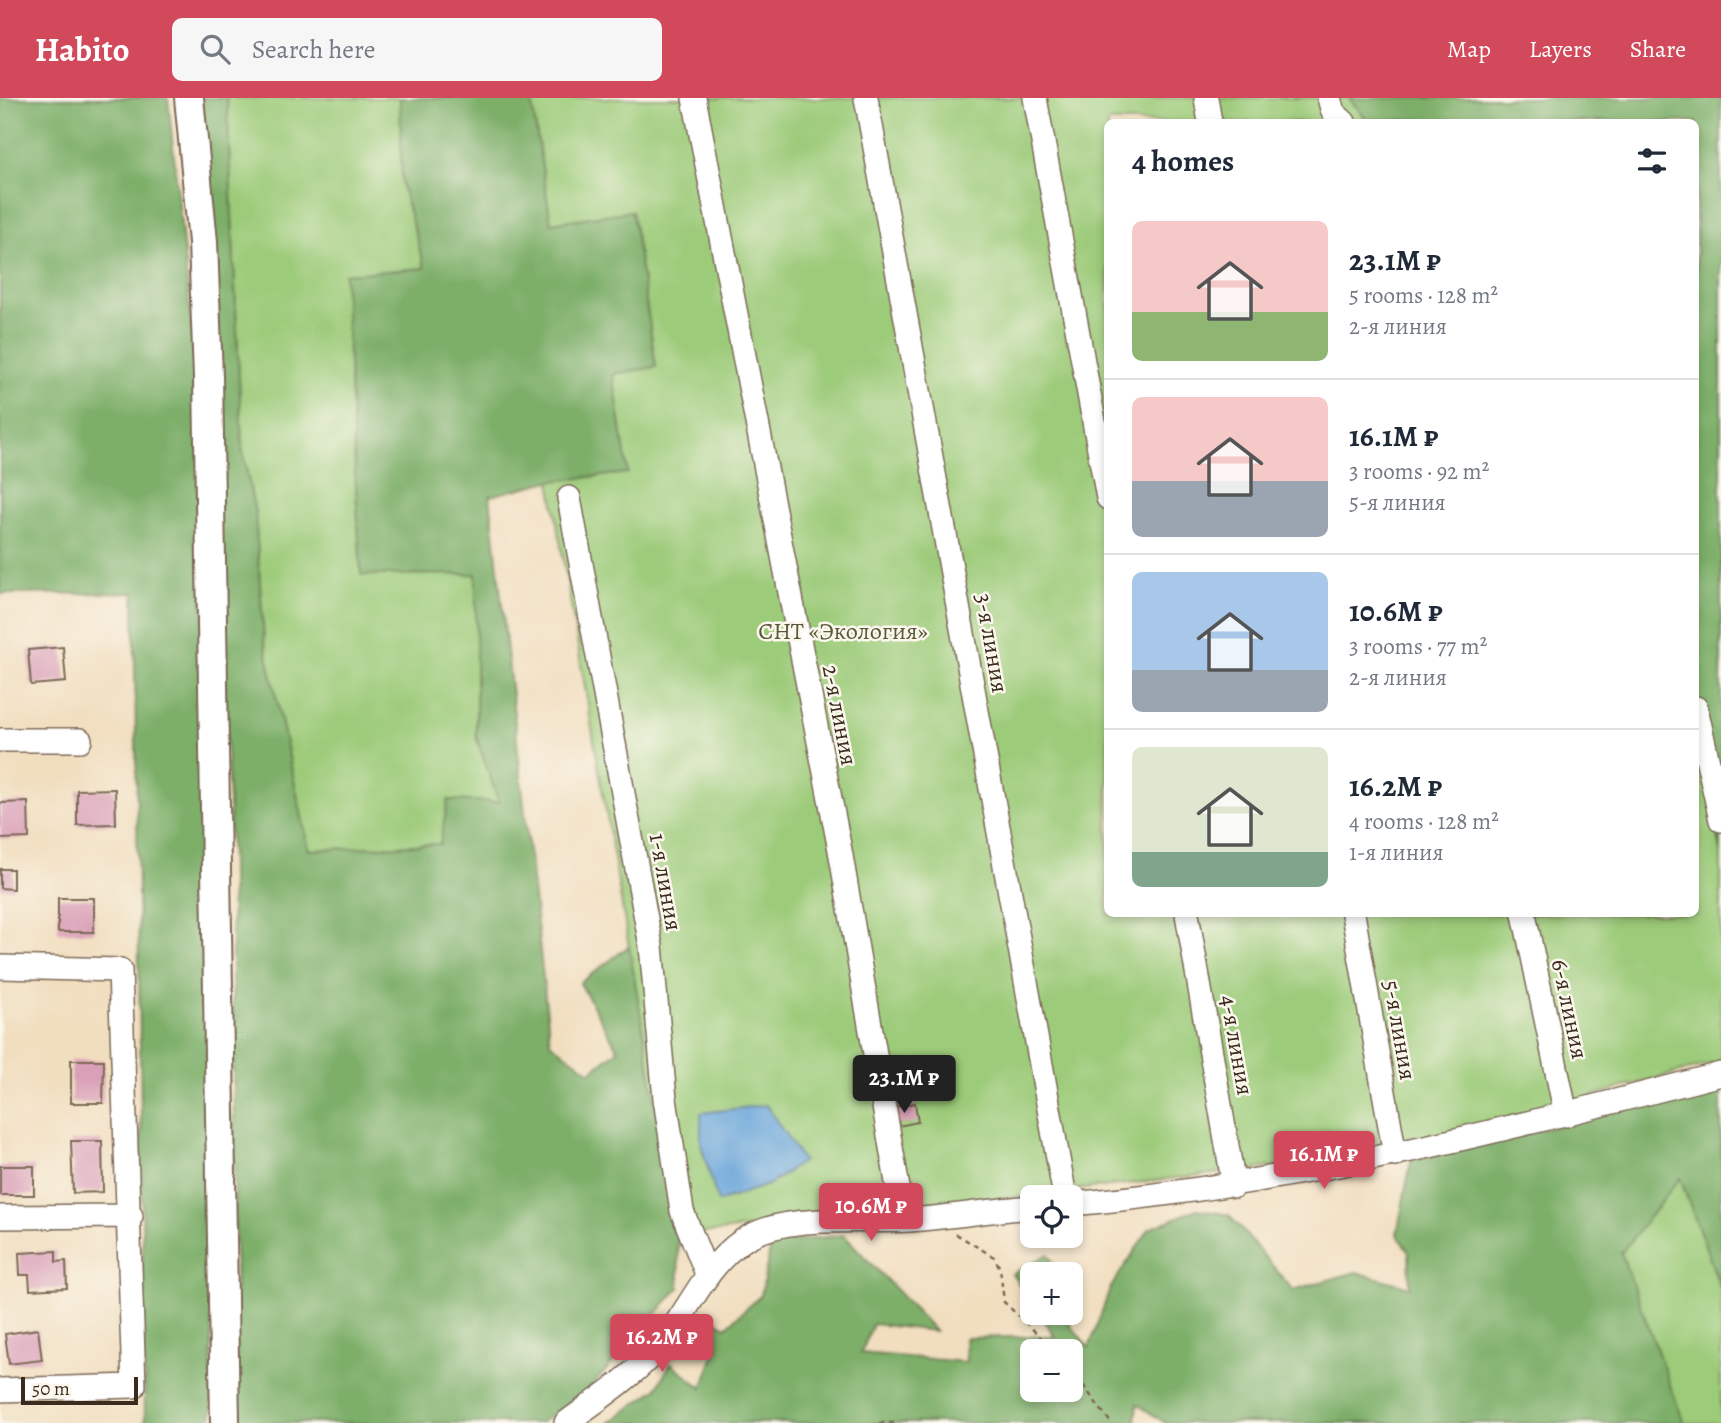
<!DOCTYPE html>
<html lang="en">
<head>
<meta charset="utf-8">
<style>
  body { margin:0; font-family:Alegreya,serif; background:#f6f6f7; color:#1f2937; height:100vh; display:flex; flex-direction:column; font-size:26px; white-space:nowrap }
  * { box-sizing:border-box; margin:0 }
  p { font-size:23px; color:#747a83 }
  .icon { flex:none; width:38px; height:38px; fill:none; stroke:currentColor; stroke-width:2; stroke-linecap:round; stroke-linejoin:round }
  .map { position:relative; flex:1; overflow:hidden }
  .drawer { position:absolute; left:1104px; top:21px; width:595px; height:798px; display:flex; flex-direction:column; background:#fff; border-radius:10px; box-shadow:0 4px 10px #0003 }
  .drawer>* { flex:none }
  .buttons { position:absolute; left:1020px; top:1087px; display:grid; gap:14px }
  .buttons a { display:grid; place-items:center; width:63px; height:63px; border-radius:10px; background:#fff; box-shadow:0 4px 10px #0003; font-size:35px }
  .scale { position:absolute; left:21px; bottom:18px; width:117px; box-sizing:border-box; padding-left:7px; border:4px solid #3b2a1e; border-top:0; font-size:19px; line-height:24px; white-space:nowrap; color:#3b2a1e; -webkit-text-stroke:5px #fbf7ec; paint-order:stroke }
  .price { position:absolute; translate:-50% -60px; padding:0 16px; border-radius:7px; background:#d1495b; color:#fff; font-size:23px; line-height:46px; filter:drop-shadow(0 2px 4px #0008) }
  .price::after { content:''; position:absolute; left:50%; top:42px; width:21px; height:16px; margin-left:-10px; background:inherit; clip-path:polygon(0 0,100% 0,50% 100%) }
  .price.selected { background:#222; color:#fff }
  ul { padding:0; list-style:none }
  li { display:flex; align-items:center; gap:21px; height:175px; padding:0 28px }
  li+li { border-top:2px solid #e0e1e3 }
  li span { display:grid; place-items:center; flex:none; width:196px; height:140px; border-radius:10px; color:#555 }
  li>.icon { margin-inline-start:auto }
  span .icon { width:84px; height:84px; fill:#fffc; stroke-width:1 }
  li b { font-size:30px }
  h2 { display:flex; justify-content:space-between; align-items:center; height:84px; padding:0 28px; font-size:30px }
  header { display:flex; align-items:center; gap:42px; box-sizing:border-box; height:98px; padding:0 35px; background:#d1495b; color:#fff }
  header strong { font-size:33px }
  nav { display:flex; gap:38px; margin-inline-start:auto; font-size:24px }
  .search { width:490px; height:63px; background:#f6f6f7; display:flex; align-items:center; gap:18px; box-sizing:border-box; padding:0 24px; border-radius:10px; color:#747a83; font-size:26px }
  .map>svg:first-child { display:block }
  .green { fill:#9ccb79; stroke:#6c7a4c; stroke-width:2 }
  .forest { fill:#7daf69; stroke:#5c6c44; stroke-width:2; fill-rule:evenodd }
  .water { fill:#69a5da; stroke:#52687c; stroke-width:2 }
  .building { fill:#daa0b8 }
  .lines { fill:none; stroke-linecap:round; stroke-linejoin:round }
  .minor-casing { stroke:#7b6956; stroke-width:26 }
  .major-casing { stroke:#7b6956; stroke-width:32 }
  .path { stroke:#7b6956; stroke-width:2.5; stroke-dasharray:5 5; stroke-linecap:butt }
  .minor { stroke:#fff; stroke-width:23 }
  .major { stroke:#fff; stroke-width:28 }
  .labels { text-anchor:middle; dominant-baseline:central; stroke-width:5; stroke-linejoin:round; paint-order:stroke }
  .park-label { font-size:24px; fill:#585a39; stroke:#fbf7ec }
  .street-label { font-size:24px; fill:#3b2a1e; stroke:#fbf7ec }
</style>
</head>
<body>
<header>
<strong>Habito</strong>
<div class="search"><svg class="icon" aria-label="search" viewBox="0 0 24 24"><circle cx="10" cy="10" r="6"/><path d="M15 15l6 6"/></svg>Search here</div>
<nav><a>Map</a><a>Layers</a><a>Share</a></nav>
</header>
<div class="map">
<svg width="1721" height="1325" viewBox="0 0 1721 1325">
  <rect width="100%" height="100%" fill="#fbf7ec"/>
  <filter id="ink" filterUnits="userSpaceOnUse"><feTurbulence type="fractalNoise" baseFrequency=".0143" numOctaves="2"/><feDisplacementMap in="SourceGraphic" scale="14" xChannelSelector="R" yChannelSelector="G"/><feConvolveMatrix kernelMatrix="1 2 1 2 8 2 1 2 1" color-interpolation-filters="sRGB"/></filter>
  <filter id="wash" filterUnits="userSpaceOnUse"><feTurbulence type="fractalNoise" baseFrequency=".00686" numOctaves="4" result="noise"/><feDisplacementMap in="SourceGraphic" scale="28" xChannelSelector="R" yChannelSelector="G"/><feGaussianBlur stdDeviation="1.57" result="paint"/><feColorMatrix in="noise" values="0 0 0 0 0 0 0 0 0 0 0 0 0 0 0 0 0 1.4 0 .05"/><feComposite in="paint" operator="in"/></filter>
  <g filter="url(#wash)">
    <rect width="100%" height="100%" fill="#f1debf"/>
    <!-- green -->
    <path class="green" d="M227 0H400L402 88 425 170 344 177 361 477 476 475V638L499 704 440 746 309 752 264 543 255 415 242 350Z
      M531 0H1349L1367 22 1603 24H1108V816H1696V608L1721 755V963L1367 1058 678 1138 550 383 627 375 613 276 656 269 632 113 551 125Z
      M1680 1080 1721 1191V1325H1684L1621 1155Z"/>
    <!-- forest -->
    <path class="forest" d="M0 0H168L201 322 212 1325H145L134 495 0 496Z
      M202 0H227L242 350 255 415 264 543 309 752 440 746 448 702 499 704 476 638V476L361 477 344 176 425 170 402 88 400 0H531L551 125 632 113 656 269 613 276 628 375 550 383 490 398 550 944 590 974 618 952 580 885 629 848 678 1138 679 1190 592 1288 540 1325H237L231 760Z
      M1349 0H1721V755L1696 608V24L1367 22Z
      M1721 988V1191L1680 1080 1621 1155 1684 1325H1165L1137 1306 1135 1325H609L656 1291 671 1265 702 1290 717 1249 703 1234 713 1222 726 1229 761 1197 771 1146 844 1137 935 1233 873 1226 861 1255 966 1264 965 1240 1055 1238 1039 1214 1061 1215 1089 1250 1110 1191 1149 1131 1197 1111 1229 1117 1293 1192 1356 1174 1410 1189 1409 1154 1397 1136 1411 1063ZM1032 1253H1071V1292H1032Z
      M1048 1156 1060 1176H1032V1205L1012 1176Z"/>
    <!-- water -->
    <path class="water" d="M766 1007 803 1063 770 1086 718 1104 701 1047V1015Z"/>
    <g id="blocks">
      <!-- building -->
      <path class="building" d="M63 549 66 584 31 587 28 552Z
        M115 691 116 726 77 727V692Z
        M28 704 29 740 0 741V705Z
        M0 771H13V791L0 790Z
        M58 800H94V834H58Z
        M71 962H104L103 1005H71Z
        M915 1005 918 1024 893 1029 889 1010Z
        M71 1043H102L103 1094 73 1095Z
        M0 1068H34V1097H0Z
        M56 1153V1164L66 1163 67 1190 30 1192 29 1177H20L19 1155Z
        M38 1231 42 1262 9 1266 5 1236Z"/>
    </g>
  </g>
  <g filter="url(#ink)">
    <use href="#blocks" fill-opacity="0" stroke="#7b6956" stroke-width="2"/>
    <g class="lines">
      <!-- minor casing -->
      <g class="minor-casing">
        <path id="minor" d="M694 0 840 752 898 1090 897 1122
          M866 0 1065 1099
          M1035 0 1108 400
          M1206 0 1210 24
          M1329 0 1333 14 1344 24
          M569 400 651 848 665 1001 682 1113 707 1176
          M1696 610 1721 722
          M0 642H80
          M1187 816 1234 1088
          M1353 816 1395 1057
          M1524 816 1566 1017
          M0 869 120 872 134 1288 0 1292
          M1071 1106C1292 1087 1506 1032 1721 976
          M0 1119 131 1118
          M566 1325C597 1302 631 1280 657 1251 688 1216 703 1170 742 1143 783 1114 862 1125 910 1122 951 1119 992 1112 1032 1109"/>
      </g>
      <!-- major casing -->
      <g class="major-casing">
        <path id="major" d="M189 0 203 144 208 279 225 1325"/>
      </g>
      <!-- path -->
      <path class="path" d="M956 1136 994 1159 1000 1170 1004 1204 1055 1253
        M1071 1271 1111 1325
        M879 1325H897"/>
      <!-- minor -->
      <use href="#minor" class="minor"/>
      <!-- major -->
      <use href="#major" class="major"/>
    </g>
  </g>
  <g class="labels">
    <!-- park labels -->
    <g class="park-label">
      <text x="843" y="533">СНТ «Экология»</text>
    </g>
    <!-- street labels -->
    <g class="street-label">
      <text transform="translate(992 545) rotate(80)">3-я линия</text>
      <text transform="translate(840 617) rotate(79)">2-я линия</text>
      <text transform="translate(666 784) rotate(80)">1-я линия</text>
      <text transform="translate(1570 911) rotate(78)">6-я линия</text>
      <text transform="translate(1400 932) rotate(80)">5-я линия</text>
      <text transform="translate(1237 947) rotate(80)">4-я линия</text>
    </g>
  </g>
</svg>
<div class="buttons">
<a><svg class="icon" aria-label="locate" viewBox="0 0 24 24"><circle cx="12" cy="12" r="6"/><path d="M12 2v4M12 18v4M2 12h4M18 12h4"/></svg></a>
<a>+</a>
<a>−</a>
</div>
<div class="scale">50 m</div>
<b class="price selected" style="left:904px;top:1017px">23.1M ₽</b>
<b class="price" style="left:1324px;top:1093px">16.1M ₽</b>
<b class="price" style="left:871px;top:1145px">10.6M ₽</b>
<b class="price" style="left:662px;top:1276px">16.2M ₽</b>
<section class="drawer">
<h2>4 homes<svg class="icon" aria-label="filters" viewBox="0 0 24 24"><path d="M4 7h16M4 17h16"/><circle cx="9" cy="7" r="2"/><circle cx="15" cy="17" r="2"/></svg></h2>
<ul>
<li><span style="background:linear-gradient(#f6c9c9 65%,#8fb573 0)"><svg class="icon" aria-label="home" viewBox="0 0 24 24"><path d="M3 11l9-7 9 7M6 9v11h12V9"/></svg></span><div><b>23.1M ₽</b><p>5 rooms · 128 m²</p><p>2-я линия</p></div></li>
<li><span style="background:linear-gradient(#f6c9c9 60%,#9aa5b1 0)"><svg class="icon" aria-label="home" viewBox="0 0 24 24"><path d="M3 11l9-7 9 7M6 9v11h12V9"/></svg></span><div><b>16.1M ₽</b><p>3 rooms · 92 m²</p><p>5-я линия</p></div></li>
<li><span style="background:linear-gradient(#a9c7e8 70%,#9aa5b1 0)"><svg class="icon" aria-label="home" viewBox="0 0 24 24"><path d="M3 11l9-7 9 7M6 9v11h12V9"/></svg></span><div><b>10.6M ₽</b><p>3 rooms · 77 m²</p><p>2-я линия</p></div></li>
<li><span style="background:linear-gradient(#dfe7d0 75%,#7fa58c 0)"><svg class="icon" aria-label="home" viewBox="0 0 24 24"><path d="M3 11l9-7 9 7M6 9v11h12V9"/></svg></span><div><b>16.2M ₽</b><p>4 rooms · 128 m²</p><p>1-я линия</p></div></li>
</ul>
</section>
</div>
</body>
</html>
